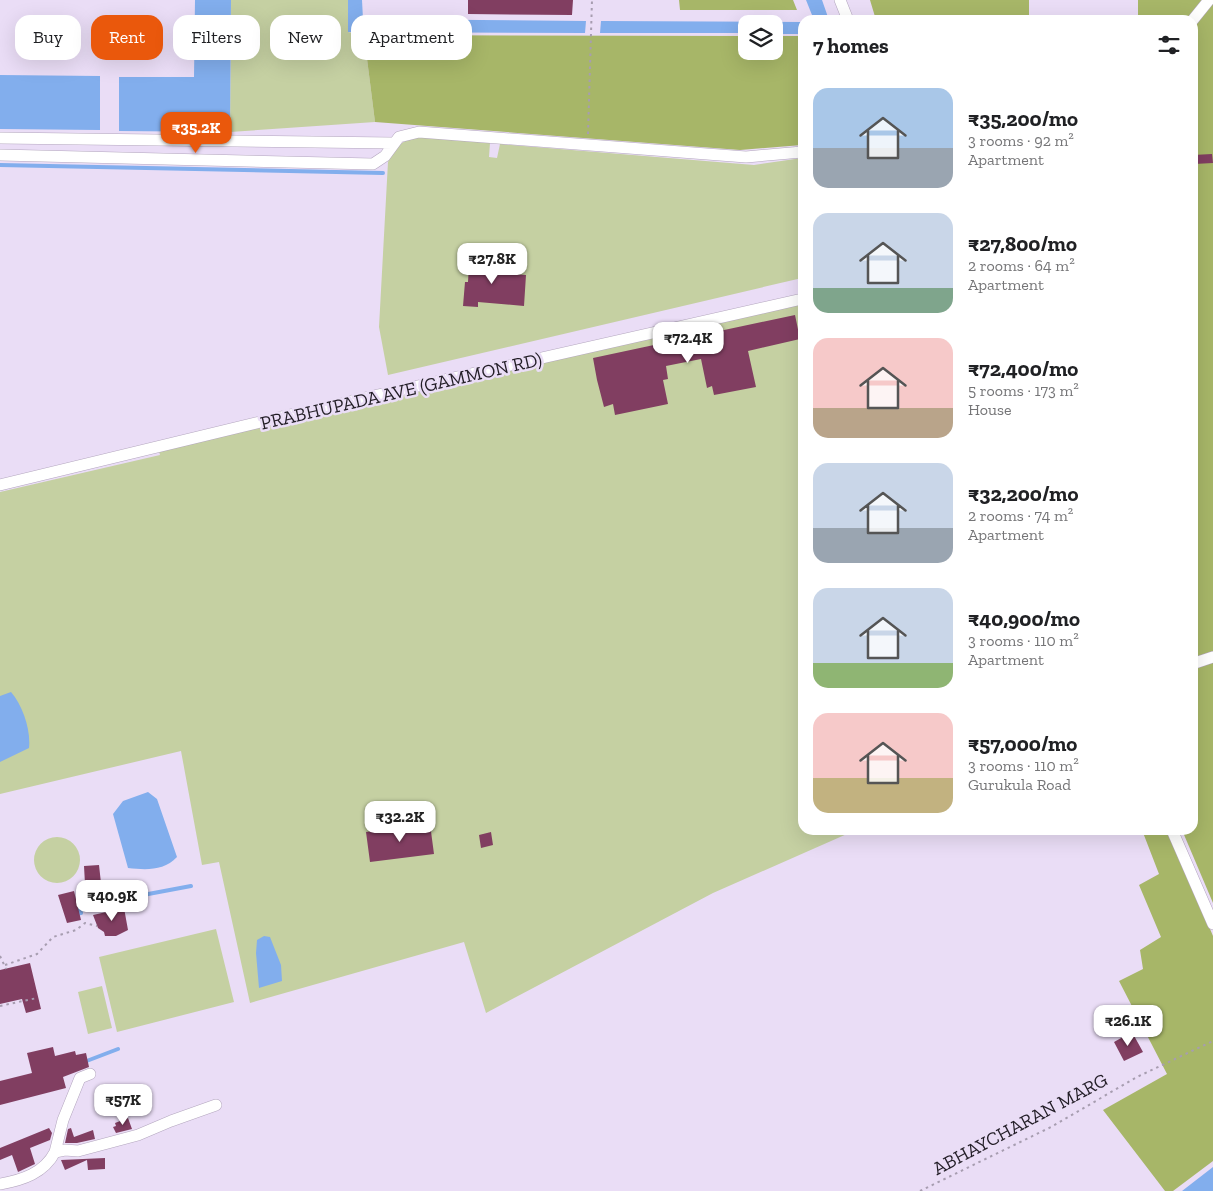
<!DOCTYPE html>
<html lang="en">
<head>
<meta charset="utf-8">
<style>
  body { margin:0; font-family:"Zilla Slab",serif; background:#f2f2f2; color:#202124; height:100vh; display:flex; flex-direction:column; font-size:19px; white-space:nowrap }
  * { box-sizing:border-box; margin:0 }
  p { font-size:16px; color:#757577 }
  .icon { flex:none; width:28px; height:28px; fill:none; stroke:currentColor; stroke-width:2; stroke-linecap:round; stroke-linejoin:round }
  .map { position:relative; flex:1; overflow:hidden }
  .sheet { position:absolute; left:798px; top:15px; width:400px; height:820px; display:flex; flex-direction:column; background:#fff; border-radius:15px; box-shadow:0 5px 20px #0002 }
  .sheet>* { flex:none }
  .hud { position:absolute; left:15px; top:15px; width:475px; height:45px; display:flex; gap:10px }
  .controls { position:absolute; left:738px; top:15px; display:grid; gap:10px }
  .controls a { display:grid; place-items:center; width:45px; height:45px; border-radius:10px; background:#fff; box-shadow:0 5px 20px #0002; font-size:25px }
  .price { position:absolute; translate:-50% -42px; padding:0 11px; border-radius:10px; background:#fff; color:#222; font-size:16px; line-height:32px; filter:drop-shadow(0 1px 2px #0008) }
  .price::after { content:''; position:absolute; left:50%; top:30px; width:15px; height:11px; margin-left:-8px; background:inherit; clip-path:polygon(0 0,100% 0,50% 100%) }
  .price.on { background:#ea580c; color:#fff }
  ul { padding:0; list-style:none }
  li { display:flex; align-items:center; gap:15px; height:125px; padding:0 15px }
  li span { display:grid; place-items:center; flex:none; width:140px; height:100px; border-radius:15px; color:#555 }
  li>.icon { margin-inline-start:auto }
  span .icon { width:60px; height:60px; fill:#fffc; stroke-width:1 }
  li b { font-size:21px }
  h2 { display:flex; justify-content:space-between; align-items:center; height:60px; padding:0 15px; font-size:21px }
  .pill { padding:0 18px; border-radius:15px; background:#fff; box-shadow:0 5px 20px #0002; font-size:18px; line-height:45px }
  .pill.on { background:#ea580c; color:#fff }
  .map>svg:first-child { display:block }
  .green { fill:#c5d0a2 }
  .forest { fill:#a7b668 }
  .water { fill:#82aeed }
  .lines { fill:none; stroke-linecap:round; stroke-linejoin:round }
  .stream { stroke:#82aeed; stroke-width:4 }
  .building { fill:#813e61 }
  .minor-casing { stroke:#b3a6be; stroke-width:12 }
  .path { stroke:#a79db0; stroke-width:2; stroke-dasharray:2.5 4; stroke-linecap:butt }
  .minor { stroke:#fff; stroke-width:11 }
  .labels { text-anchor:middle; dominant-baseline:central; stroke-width:5; stroke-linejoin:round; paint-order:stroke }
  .street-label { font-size:19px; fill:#221d26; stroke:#eaddf6 }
</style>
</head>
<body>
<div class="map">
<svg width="1213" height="1191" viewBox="0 0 1213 1191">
  <rect width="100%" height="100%" fill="#eaddf6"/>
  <!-- green -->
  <path class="green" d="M231 0H348V32L364 35 375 122 230 132Z
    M417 137 490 143 489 157 497 158 500 144 754 165 802 158V278L388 375 379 327 388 162C396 147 400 141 417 137Z
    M802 298V830H856L713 893 486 1013 464 942 250 1003 219 862 202 865 181 751 0 794V492L160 455 158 447Z
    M34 860a23 23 0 1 1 46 0a23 23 0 1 1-46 0Z
    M216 929 234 1002 117 1032 99 957Z
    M102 986 112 1028 88 1034 78 992Z"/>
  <!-- forest -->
  <path class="forest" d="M679 0H793L797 10H680Z
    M870 0H1029V20H876Z
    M1138 0H1213V903L1182 830H1192V20H1138Z
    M364 35 746 36V51H774V36H802V145L740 150 375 122Z
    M1142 830H1168L1213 936V1161L1173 1191H1165L1103 1110 1167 1074 1119 981 1143 969 1140 950 1161 937 1139 885 1159 874Z"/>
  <!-- water -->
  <path class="water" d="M195 0H231L230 132 119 131V77H194Z
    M348 0H362L363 19 586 21 585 33 348 32Z
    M806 0H822L829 20H814Z
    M601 21 802 22V34H774V24H746V33H600Z
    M0 75 100 76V130L0 129Z
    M11 692C23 706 31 730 29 748L0 762V696Z
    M148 792 157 799 177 857C164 871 146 870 128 868L113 814 123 801Z
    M264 936 270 937 281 965 282 981 259 988 256 953 257 940Z
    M1213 1167V1191H1182Z"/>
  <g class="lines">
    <!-- stream -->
    <path class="stream" d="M0 165 383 173
      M76 914 81 913 79 907 191 886
      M84 1062 118 1049"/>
  </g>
  <!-- building -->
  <path class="building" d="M468 0H573L572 15 468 14Z
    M1212 154 1213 163 1194 164 1193 155Z
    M470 249 486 250 484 272 526 275 524 306 478 302V307L463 306 465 282H468Z
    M795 315 800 339 748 351 756 387 714 395 712 386 707 388 701 359 666 366 668 379 663 380 668 404 615 415 613 404 604 407 597 380 593 358Z
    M430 824 434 854 370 862 366 832Z
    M491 832 493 845 481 848 479 835Z
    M99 865 101 883 85 884 84 866Z
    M74 891 81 920 67 923 58 895Z
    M124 908 128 930 116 936H105L104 932 98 928 93 915Z
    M30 963 41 1009 26 1013 22 999 0 1004V970Z
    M1132 1032 1143 1052 1124 1061 1114 1042Z
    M53 1047 55 1056 75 1051 76 1055 86 1053 89 1067 63 1077 66 1088 0 1105V1081L32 1073 27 1053Z
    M128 1118 132 1129 116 1133 113 1127 116 1126 115 1123Z
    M49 1128 52 1133 50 1140 30 1148 35 1164 18 1172 12 1155 0 1160V1148Z
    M71 1128 74 1137 93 1130 95 1139 77 1143H65L68 1129Z
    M105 1158V1169L88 1170 87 1160 65 1170 61 1160Z"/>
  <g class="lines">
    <!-- minor casing -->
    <g class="minor-casing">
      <path id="minor" d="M840 0 848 20
        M1192 21 1209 0
        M0 138 393 143
        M0 155 373 164 385 156 399 137 419 132 746 157 802 152
        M0 485 285 416 802 299
        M1192 664 1213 657
        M1172 830 1213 924
        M55 1152 63 1120 80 1078 90 1074
        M0 1184C23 1180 44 1173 55 1152L65 1150 78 1151 138 1135 171 1121 216 1105"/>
    </g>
    <!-- path -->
    <path class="path" d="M588 134 592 0
      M0 956 6 969
      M5 965 37 954 53 937 76 930 85 923 97 926
      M0 1006 37 998
      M920 1191 1051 1127 1137 1077 1213 1041"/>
    <!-- minor -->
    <use href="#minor" class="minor"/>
  </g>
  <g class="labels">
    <!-- street labels -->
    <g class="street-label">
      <text transform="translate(401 391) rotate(-13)">PRABHUPADA AVE (GAMMON RD)</text>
      <text transform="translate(1020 1124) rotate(-28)">ABHAYCHARAN MARG</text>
    </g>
  </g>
</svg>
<div class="controls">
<a><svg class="icon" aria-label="layers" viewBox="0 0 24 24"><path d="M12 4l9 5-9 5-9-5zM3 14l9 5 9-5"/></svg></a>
</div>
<b class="price on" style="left:196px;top:154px">₹35.2K</b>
<b class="price" style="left:492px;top:285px">₹27.8K</b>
<b class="price" style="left:688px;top:364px">₹72.4K</b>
<b class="price" style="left:400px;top:843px">₹32.2K</b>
<b class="price" style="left:112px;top:922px">₹40.9K</b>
<b class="price" style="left:1128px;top:1047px">₹26.1K</b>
<b class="price" style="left:123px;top:1126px">₹57K</b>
<div class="hud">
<a class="pill">Buy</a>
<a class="pill on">Rent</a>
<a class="pill">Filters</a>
<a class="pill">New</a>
<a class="pill">Apartment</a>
</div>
<section class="sheet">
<h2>7 homes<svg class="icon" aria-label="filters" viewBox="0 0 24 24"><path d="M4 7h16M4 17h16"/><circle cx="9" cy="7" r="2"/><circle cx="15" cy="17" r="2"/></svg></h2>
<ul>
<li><span style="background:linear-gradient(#a9c7e8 60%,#9aa5b1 0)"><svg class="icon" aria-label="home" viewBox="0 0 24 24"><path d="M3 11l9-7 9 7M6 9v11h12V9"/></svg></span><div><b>₹35,200/mo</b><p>3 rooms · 92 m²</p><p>Apartment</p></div></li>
<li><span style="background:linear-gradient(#c9d6e8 75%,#7fa58c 0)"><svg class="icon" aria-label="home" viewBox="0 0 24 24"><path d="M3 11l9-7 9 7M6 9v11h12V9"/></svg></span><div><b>₹27,800/mo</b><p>2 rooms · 64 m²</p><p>Apartment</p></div></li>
<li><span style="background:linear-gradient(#f6c9c9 70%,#b9a48a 0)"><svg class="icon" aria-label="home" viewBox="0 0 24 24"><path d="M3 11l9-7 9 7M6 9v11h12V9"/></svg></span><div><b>₹72,400/mo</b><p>5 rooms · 173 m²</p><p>House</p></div></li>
<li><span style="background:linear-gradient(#c9d6e8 65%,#9aa5b1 0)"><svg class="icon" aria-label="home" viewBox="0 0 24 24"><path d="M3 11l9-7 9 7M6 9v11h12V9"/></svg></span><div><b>₹32,200/mo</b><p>2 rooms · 74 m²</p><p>Apartment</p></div></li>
<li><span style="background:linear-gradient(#c9d6e8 75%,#8fb573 0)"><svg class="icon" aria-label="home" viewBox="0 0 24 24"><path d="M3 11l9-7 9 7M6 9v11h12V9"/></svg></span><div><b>₹40,900/mo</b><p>3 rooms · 110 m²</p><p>Apartment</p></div></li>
<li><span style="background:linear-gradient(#f6c9c9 65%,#c2b280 0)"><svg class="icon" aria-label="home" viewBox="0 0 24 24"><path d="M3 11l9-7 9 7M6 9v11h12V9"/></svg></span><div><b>₹57,000/mo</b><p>3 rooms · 110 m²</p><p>Gurukula Road</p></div></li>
</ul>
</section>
</div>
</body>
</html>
